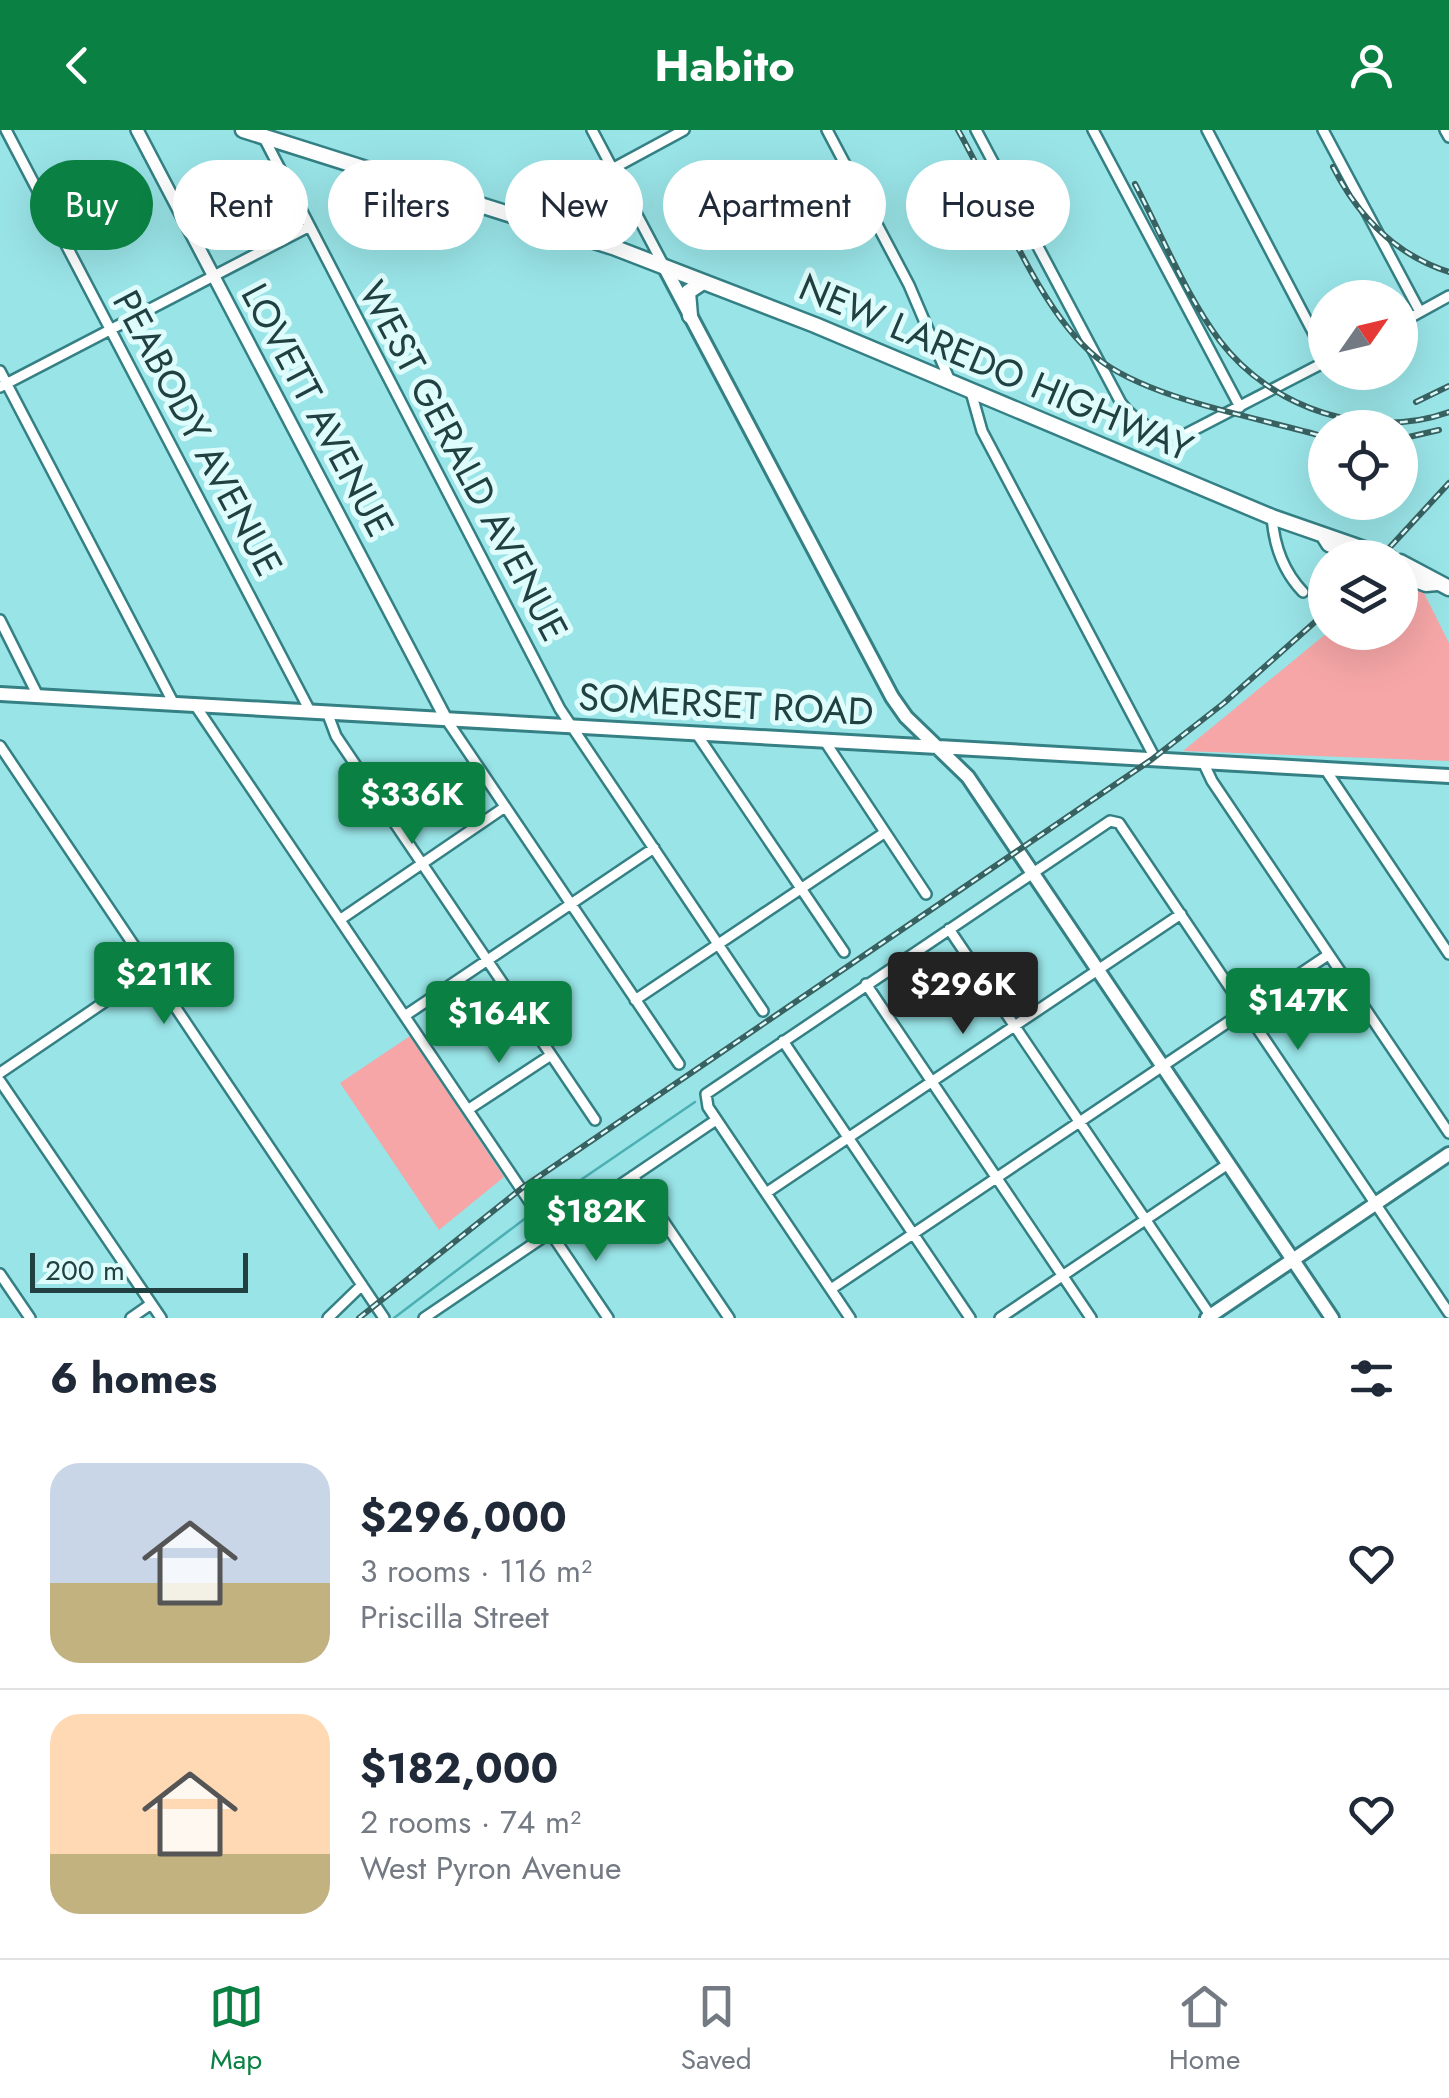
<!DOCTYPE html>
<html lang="en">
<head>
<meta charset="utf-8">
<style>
  body { margin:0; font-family:Jost,sans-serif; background:#f6f6f7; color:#1f2937; height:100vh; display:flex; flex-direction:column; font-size:38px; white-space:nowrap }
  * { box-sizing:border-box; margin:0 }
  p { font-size:32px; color:#747a83 }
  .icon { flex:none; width:55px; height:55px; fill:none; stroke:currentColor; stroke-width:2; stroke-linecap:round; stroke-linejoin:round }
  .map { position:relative; height:1188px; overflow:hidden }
  .sheet { display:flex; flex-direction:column; background:#fff; flex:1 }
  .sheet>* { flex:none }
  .guide { position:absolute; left:30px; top:30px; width:1390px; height:90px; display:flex; gap:20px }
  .needle { width:65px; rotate:56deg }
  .tools { position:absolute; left:1308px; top:150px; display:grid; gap:20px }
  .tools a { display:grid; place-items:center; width:110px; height:110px; border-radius:50%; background:#fff; box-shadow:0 10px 40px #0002; font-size:50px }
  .scale { position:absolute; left:30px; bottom:25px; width:218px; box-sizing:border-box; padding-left:10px; border:5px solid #204041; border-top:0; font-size:28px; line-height:35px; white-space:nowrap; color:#204041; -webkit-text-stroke:8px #dffcfd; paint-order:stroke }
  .price { position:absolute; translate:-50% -85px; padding:0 22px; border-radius:10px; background:#0b8043; color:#fff; font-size:32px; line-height:65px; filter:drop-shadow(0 2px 5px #0008) }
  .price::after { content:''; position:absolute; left:50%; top:60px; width:30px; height:22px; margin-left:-15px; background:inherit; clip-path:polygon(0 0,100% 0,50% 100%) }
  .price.selected { background:#222; color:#fff }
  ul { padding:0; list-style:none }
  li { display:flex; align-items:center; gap:30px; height:250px; padding:0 50px }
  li+li { border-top:2px solid #e0e1e3 }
  li span { display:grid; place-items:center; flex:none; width:280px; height:200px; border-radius:30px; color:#555 }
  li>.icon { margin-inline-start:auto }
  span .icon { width:120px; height:120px; fill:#fffc; stroke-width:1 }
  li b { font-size:42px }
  h2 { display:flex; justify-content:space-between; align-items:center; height:120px; padding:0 50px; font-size:42px }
  .chip { padding:0 35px; border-radius:45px; background:#fff; box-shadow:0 10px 40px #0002; font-size:35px; line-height:90px }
  .chip.selected { background:#0b8043; color:#fff }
  header { display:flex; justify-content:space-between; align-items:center; height:130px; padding:0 50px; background:#0b8043; color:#fff; font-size:45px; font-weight:700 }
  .tab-bar { display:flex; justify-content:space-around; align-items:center; height:140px; border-top:2px solid #e0e1e3; background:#fff; font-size:28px; color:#747a83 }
  .tab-bar a { display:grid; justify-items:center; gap:5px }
  .tab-bar .selected { color:#0b8043 }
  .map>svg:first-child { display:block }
  .green { fill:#f6a6a7 }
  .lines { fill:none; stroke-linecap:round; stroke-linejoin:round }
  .stream { stroke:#4bafb3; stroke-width:2.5 }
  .minor-casing { stroke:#348084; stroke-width:14 }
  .tertiary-casing { stroke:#348084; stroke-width:16 }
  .secondary-casing { stroke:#348084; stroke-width:18 }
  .primary-casing { stroke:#348084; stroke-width:19 }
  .minor { stroke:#fff; stroke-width:9 }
  .tertiary { stroke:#fff; stroke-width:11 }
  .secondary { stroke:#fff; stroke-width:12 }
  .primary { stroke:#fff; stroke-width:14 }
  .rail-casing { stroke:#386162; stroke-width:6 }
  .rail { stroke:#dffcfd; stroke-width:2.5; stroke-dasharray:8; stroke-linecap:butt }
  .labels { text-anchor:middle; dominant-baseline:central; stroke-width:10; stroke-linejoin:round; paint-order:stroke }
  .street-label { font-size:38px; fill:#204041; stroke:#dffcfd }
</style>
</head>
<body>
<header><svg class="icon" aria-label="back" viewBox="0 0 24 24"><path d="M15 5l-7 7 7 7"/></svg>Habito<svg class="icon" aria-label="person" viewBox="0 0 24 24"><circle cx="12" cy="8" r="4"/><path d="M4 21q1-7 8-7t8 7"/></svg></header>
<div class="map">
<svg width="1449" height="1188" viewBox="0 0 1449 1188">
  <rect width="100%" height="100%" fill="#99e4e7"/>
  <!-- green -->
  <path class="green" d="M1400 454 1423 461 1449 513V631L1183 621 1327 503 1400 502Z
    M410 906 504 1047 439 1100 340 953Z"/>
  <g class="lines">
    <!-- stream -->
    <path class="stream" d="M541 1077 695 972
      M394 1188 531 1084"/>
    <!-- minor casing -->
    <g class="minor-casing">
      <path id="minor" d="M6 0 310 581
        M592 0 664 136
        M827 0 909 155 950 251
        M976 0 1121 273C1136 293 1160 307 1186 304L1325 232
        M1093 0 1240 277
        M1207 0 1325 225
        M1323 0 1420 182
        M1445 0 1449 7
        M264 8 560 579 763 881
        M612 39 684 0
        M1400 193 1449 166
        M0 241 174 574
        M0 257 308 97
        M971 262 982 301 1156 630
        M1272 387C1274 415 1283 441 1303 462
        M0 490 38 566
        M195 575 608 1188
        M327 582 336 606 595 990
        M446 589 679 934
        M696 603 844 822
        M824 610 926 764
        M0 616 384 1188
        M1203 632 1212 651 1449 1003
        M1325 639 1449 824
        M341 789 505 677
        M949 799 1212 1188
        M866 854 1091 1188
        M635 870 884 703
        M406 885 654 718
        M783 911 970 1188
        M0 943 150 841
        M0 951 161 1188
        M469 979 551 925
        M633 1046 729 1188
        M766 1063 1181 784
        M0 1144 30 1188
        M831 1159 1328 825
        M131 1188 151 1174
        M328 1188 362 1155
        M424 1188 716 990
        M850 1188 708 977 706 964 1110 691 1119 693 1449 1183
        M1000 1188 1228 1034"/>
    </g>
    <!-- tertiary casing -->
    <g class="tertiary-casing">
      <path id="tertiary" d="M137 0 446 589"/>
    </g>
    <!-- secondary casing -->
    <g class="secondary-casing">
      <path id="secondary" d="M664 136 892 567 906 587 968 647 1332 1188
        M0 564 1449 646
        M1207 1188 1449 1024"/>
    </g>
    <!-- primary casing -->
    <g class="primary-casing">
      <path id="primary" d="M243 0 613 117 815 195 1272 387 1390 428
        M690 186 688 162 703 152
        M1324 406 1329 414 1360 428
        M1400 432 1449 458
        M1400 444 1426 454 1437 453"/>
    </g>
    <!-- minor -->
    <use href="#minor" class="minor"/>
    <!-- tertiary -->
    <use href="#tertiary" class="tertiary"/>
    <!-- secondary -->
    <use href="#secondary" class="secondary"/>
    <!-- primary -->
    <use href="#primary" class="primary"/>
    <!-- rail casing -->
    <g class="rail-casing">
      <path id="rail" d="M958 0C996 66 1038 180 1096 227 1146 269 1261 288 1325 307
        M1333 37C1358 86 1396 125 1449 142
        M1135 54C1162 105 1185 164 1220 211 1272 279 1368 311 1449 282
        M1416 272 1449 256
        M1400 309 1439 300
        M1380 428 1449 353
        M359 1188 522 1058 1151 630 1224 573 1325 483"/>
    </g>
    <!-- rail -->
    <use href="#rail" class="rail"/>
  </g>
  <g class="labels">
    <!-- street labels -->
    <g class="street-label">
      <text transform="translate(996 237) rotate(23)">NEW LAREDO HIGHWAY</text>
      <text transform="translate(318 280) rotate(62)">LOVETT AVENUE</text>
      <text transform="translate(198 303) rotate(62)">PEABODY AVENUE</text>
      <text transform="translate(464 331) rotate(62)">WEST GERALD AVENUE</text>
      <text transform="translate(726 574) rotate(3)">SOMERSET ROAD</text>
    </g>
  </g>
</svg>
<div class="tools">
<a><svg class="needle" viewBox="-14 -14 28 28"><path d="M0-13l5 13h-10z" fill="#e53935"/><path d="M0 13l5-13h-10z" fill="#747a83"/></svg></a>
<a><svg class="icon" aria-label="locate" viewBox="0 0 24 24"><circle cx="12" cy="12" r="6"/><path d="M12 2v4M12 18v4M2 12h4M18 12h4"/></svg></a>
<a><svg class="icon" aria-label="layers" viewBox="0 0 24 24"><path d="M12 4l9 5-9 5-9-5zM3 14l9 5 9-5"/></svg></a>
</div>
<div class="scale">200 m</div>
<b class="price" style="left:412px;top:717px">$336K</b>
<b class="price" style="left:164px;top:897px">$211K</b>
<b class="price selected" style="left:963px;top:907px">$296K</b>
<b class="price" style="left:1298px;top:923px">$147K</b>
<b class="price" style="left:499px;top:936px">$164K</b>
<b class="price" style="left:596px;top:1134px">$182K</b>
<div class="guide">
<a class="chip selected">Buy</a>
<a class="chip">Rent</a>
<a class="chip">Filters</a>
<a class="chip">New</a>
<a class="chip">Apartment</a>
<a class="chip">House</a>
</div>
</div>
<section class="sheet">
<h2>6 homes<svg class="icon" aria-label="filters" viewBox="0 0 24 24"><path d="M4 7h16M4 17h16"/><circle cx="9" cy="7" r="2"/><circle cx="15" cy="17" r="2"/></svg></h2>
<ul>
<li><span style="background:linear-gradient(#c9d6e8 60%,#c2b280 0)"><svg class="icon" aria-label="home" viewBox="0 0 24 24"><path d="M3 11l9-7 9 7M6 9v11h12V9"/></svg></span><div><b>$296,000</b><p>3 rooms · 116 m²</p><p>Priscilla Street</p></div><svg class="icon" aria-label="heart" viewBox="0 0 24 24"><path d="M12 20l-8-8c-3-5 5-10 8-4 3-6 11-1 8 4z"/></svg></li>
<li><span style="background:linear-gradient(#ffd9b3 70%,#c2b280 0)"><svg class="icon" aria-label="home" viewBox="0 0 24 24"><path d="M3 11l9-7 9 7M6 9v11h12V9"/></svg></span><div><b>$182,000</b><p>2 rooms · 74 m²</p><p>West Pyron Avenue</p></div><svg class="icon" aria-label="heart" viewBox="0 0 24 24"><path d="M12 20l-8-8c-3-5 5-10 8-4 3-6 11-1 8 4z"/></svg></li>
</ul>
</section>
<nav class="tab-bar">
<a class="selected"><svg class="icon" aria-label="map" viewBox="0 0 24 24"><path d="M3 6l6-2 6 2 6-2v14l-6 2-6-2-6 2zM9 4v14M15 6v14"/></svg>Map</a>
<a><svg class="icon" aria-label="saved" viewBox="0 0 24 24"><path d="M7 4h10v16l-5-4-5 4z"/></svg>Saved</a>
<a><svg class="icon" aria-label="home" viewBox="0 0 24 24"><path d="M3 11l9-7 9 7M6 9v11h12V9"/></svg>Home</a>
</nav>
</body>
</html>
